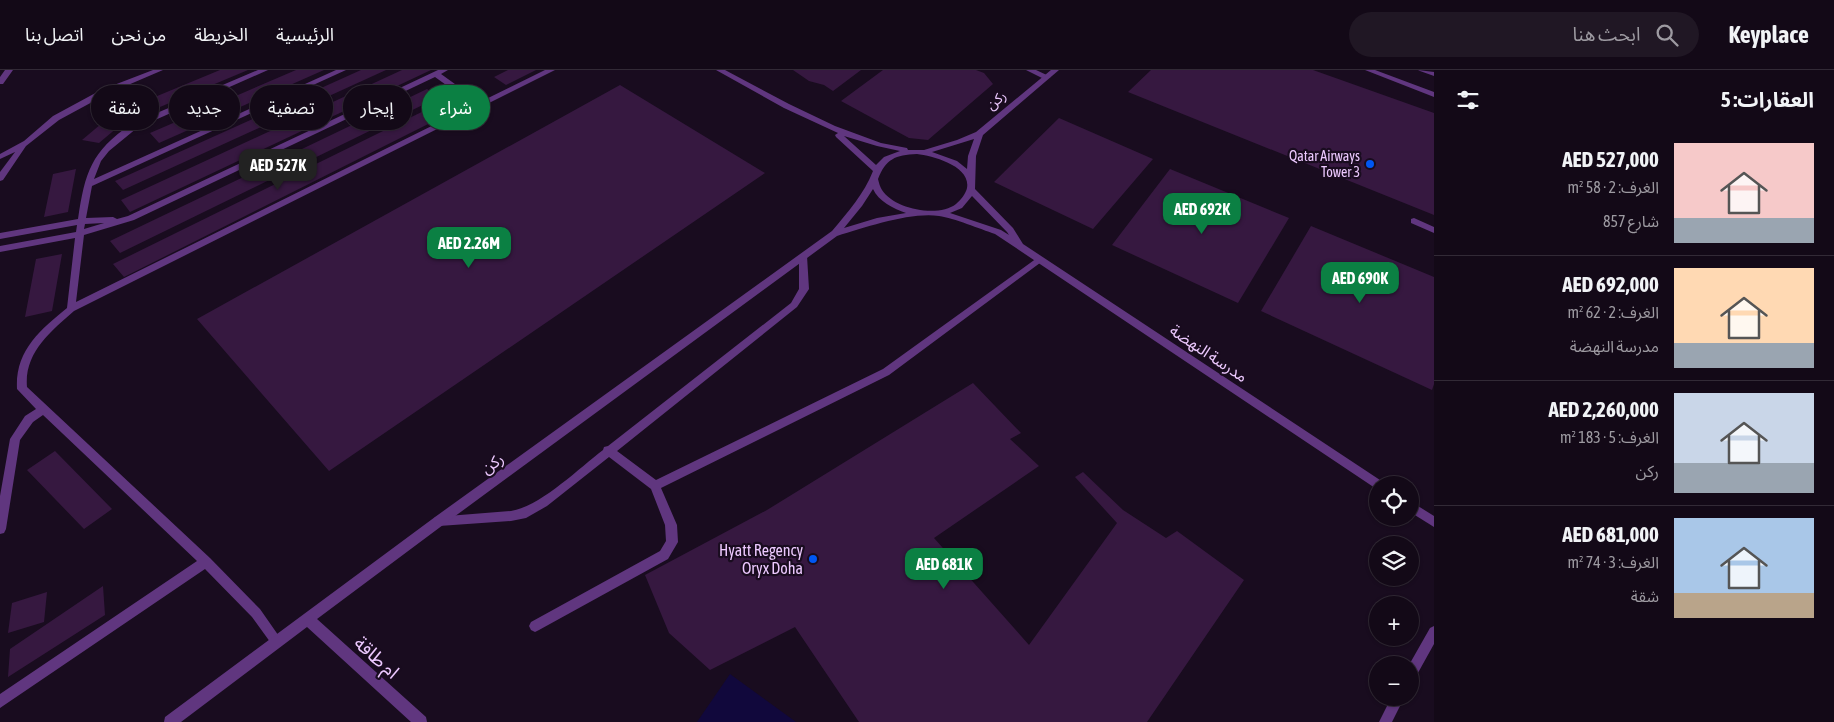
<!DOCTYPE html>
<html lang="ar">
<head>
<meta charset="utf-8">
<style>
  body { margin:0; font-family:"Asap Condensed","Noto Sans Arabic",sans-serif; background:#201724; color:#f1f3f6; direction:rtl; height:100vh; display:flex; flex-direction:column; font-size:19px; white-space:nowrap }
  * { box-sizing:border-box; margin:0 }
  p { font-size:16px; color:#9d9aa1 }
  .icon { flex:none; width:28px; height:28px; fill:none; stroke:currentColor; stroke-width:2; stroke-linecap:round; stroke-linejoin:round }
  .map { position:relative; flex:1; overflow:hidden; direction:ltr }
  .side { display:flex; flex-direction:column; background:#130917; width:400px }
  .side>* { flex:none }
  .banner { position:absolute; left:15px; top:15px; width:475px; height:45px; direction:rtl; display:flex; gap:10px }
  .controls { position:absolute; left:1369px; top:406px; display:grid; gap:10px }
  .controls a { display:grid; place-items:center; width:50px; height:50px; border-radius:50%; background:#130917; box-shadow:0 1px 4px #0004,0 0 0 1px #322a36; font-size:25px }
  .price { position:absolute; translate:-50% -42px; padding:0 11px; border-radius:10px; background:#0b8043; color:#fff; font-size:16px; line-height:32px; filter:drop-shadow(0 1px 2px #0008) }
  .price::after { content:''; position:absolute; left:50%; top:30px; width:15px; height:11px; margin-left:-8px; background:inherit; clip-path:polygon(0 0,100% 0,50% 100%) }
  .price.current { background:#222; color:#fff }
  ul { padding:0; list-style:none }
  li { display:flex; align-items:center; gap:15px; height:125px; padding:0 20px }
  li+li { border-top:1px solid #322a36 }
  li span { display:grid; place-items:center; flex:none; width:140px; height:100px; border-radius:0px; color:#555 }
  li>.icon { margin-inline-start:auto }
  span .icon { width:60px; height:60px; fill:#fffc; stroke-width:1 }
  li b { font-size:21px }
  h2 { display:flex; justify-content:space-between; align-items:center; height:60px; padding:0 20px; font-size:21px }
  .tag { padding:0 18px; border-radius:22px; background:#130917; box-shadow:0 1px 4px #0004,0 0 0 1px #322a36; font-size:18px; line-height:45px }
  .tag.current { background:#0b8043; color:#fff }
  header { display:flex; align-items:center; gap:30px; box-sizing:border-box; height:70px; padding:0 25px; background:#130917; border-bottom:1px solid #322a36 }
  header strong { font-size:24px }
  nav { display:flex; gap:28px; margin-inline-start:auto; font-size:18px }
  .search { width:350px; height:45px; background:#201724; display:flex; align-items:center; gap:12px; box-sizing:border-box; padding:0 18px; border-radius:28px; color:#9d9aa1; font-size:19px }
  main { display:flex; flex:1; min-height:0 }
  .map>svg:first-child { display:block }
  .water { fill:#11083c }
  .building { fill:#361840 }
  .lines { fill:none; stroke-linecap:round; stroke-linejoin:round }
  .lane { fill:#60367f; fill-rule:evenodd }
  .street { fill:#60367f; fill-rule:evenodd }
  .poi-dot { fill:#0057f4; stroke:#190c1f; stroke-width:2 }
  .labels { text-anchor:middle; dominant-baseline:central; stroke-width:4.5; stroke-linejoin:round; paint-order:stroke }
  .far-street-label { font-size:14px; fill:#edc9ff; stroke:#190c1f }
  .far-poi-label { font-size:14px; fill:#edc9ff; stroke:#190c1f; text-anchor:end }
  .street-label { font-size:16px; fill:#edc9ff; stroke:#190c1f }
  .poi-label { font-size:16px; fill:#edc9ff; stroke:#190c1f; text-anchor:end }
  .near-street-label { font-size:19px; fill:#edc9ff; stroke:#190c1f }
</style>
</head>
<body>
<header>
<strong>Keyplace</strong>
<div class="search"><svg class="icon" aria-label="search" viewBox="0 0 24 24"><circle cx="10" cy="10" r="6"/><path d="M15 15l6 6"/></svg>ابحث هنا</div>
<nav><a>الرئيسية</a><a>الخريطة</a><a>من نحن</a><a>اتصل بنا</a></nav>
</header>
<main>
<section class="side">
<h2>العقارات: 5<svg class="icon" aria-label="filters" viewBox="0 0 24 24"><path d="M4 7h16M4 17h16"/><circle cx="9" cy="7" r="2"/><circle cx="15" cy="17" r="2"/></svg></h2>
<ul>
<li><span style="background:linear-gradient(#f6c9c9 75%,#9aa5b1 0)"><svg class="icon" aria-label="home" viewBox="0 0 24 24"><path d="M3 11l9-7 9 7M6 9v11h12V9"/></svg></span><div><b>AED 527,000</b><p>الغرف: 2 · 58 m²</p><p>شارع 857</p></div></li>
<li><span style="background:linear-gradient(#ffd9b3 75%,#9aa5b1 0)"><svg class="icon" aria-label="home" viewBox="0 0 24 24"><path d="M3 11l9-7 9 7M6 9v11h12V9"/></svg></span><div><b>AED 692,000</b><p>الغرف: 2 · 62 m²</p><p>مدرسة النهضة</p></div></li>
<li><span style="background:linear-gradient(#c9d6e8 70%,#9aa5b1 0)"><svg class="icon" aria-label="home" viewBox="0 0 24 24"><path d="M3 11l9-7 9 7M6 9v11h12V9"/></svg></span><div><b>AED 2,260,000</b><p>الغرف: 5 · 183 m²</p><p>ركن</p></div></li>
<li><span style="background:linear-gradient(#a9c7e8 75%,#b9a48a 0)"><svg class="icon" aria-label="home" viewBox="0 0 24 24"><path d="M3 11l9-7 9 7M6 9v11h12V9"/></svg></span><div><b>AED 681,000</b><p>الغرف: 3 · 74 m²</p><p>شقة</p></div></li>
</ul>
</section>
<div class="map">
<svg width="1434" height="652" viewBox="0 0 1434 652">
  <rect width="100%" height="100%" fill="#190c1f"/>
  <!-- water -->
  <path class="water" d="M730 604 796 652H697Z"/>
  <!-- building -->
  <path class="building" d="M220 0H248L129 50 121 41Z
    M296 0H324L159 73 150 63Z
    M361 0H386L123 120 115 111Z
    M402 0H431L130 142 121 130Z
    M508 0H536L506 15 494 7Z
    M793 0H861L833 21 824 15 809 11Z
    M883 0H976L984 3 993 14 928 70 909 68 841 31Z
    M1151 0H1313L1434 43V145L1128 22Z
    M620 15 765 103 329 401 197 249Z
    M427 19 439 27 120 183 110 171Z
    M444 31 456 40 124 207 113 194Z
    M1059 48 1153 89 1093 159 994 112Z
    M101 54 118 57 99 73 82 70Z
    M76 99 68 142 44 147 53 104Z
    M1170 99 1289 148 1238 233 1112 175Z
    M1311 156 1434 207V314L1432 320 1261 241Z
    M62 184 52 241 25 247 36 189Z
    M973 313 1021 363 1010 369 1039 396 934 468 1029 575 1117 453 1075 407 1083 402 1123 440 1166 468 1177 461 1244 510 1147 652H859L795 557 710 600 669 563 645 505 767 440Z
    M55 381 112 439 84 459 27 400Z
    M103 516 105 545 8 607 10 579Z
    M47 522 44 552 8 563 12 533Z"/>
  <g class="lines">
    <!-- lane -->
    <path class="lane" d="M258 0H268L137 58 109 81 101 91 94 109 336 0H346L92 116 86 148 113 147 117 149 128 146 438 0H448L441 4 480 32 545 0H555L74 241C50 262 24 283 27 317L210 488 260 539 283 572 281 576 277 578 273 576 252 547 205 499 0 638V624L197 491 43 345 33 352 20 370 6 459 4 463 0 464V426L10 369 25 346 36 339 17 319C15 281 40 260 67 238L75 168 0 182V176L76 162 77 155 0 169V163L78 149C85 102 91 82 131 54ZM435 7 474 35 76 232 84 165 134 150ZM104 153 84 159 85 154Z
      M1026 0H1036L1051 7 1044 9Z
      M1365 0H1375L1434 22V27Z
      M1414 148 1434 157V163L1411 153V149Z
      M803 183 807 186 809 219 797 237 617 381 656 410 883 299 1037 188 1040 187 1044 190 889 305 661 418 677 455 678 472 668 489 539 560 535 562 531 560 529 556 531 552 660 481 666 471 665 455 651 419 609 387 547 436 526 448 511 451 439 456 435 455 433 451 435 447 511 441C541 436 578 399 603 380L604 377 608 376 791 233 799 219V186Z"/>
    <!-- street -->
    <path class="street" d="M5 0H13L3 14H0V7Z
      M153 0H163L107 24 59 50 26 76 3 110 0 111V102L15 82 0 89V84L24 71 53 46 101 20Z
      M716 0H725L789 34 835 56 881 73 907 78 908 80H924L957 70 976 62 1051 0H1059L983 65 976 86 975 119 1013 158 1023 174 1383 412 1384 415H1378V419L1375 418 995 164C980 159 954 148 939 146 910 142 867 157 837 166L443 455 317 549 426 647 427 652H411L307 557 181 652H164L165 647 435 447 832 161C848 142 864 124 873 101L836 67 835 65 838 63 784 38ZM844 66 877 76 900 81 884 87 876 95ZM974 69 968 86 967 99 957 91 932 82ZM917 84C933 86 971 96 967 118 966 123 961 130 956 134 938 148 894 139 882 120 880 117 879 113 878 109 886 89 895 85 917 84ZM873 119C878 131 894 139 906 143L877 148 844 158 862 136ZM972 126 1007 162 1009 165 1001 160 950 143 962 138Z
      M1418 0 1434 2V6L1420 1Z
      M1410 431 1434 446V457L1410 442Z
      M1434 556V574L1414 610 1410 612 1409 595 1430 558Z
      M1391 628H1404L1392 652H1379Z"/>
  </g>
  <!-- markers -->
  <g class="poi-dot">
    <circle cx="1370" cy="94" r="5"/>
    <circle cx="813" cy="489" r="5"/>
  </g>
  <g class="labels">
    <!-- far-street labels -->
    <g class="far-street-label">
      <text transform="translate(996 30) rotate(-40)">ركن</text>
    </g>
    <!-- far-poi labels -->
    <g class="far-poi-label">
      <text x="1360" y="86">Qatar Airways<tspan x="1360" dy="16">Tower 3</tspan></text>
    </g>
    <!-- street labels -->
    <g class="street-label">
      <text transform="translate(1209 283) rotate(34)">مدرسة النهضة</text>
      <text transform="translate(492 393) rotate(-36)">ركن</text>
    </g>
    <!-- poi labels -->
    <g class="poi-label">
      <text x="803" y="480">Hyatt Regency<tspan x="803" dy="18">Oryx Doha</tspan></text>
    </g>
    <!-- near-street labels -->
    <g class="near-street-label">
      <text transform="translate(377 587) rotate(42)">ام طاقة</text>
    </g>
  </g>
</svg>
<div class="controls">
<a><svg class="icon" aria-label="locate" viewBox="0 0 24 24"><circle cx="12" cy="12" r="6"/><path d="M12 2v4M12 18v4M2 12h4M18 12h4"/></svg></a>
<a><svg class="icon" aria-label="layers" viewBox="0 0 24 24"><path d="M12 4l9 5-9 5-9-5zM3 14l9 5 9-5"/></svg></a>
<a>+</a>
<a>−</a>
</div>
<b class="price current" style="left:278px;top:121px">AED 527K</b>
<b class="price" style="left:1202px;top:165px">AED 692K</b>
<b class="price" style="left:469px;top:199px">AED 2.26M</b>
<b class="price" style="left:1360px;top:234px">AED 690K</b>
<b class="price" style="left:944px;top:520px">AED 681K</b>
<div class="banner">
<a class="tag current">شراء</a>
<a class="tag">إيجار</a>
<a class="tag">تصفية</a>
<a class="tag">جديد</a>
<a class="tag">شقة</a>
</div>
</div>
</main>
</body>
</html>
